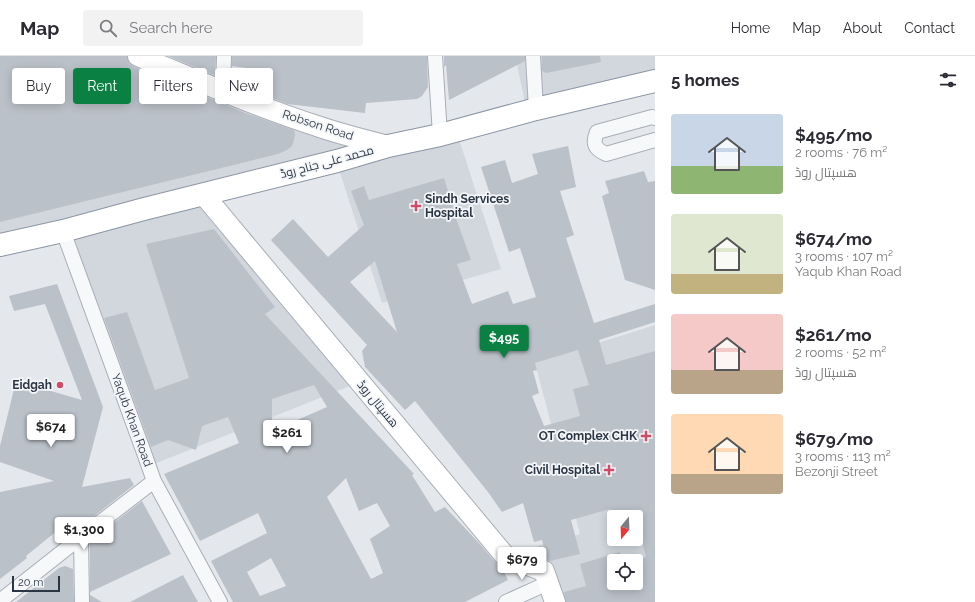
<!DOCTYPE html>
<html lang="en">
<head>
<meta charset="utf-8">
<style>
  body { margin:0; font-family:Raleway,Cairo,sans-serif; background:#f2f2f3; color:#2b2b33; height:100vh; display:flex; flex-direction:column; font-size:15px; white-space:nowrap }
  * { box-sizing:border-box; margin:0 }
  p { font-size:13px; color:#7c7c81 }
  .icon { flex:none; width:22px; height:22px; fill:none; stroke:currentColor; stroke-width:2; stroke-linecap:round; stroke-linejoin:round }
  .map { position:relative; flex:1; overflow:hidden }
  .details { display:flex; flex-direction:column; background:#fff; width:320px }
  .details>* { flex:none }
  .hud { position:absolute; left:12px; top:12px; width:380px; height:36px; display:flex; gap:8px }
  .needle { width:26px; rotate:199deg }
  .fabs { position:absolute; left:607px; top:454px; display:grid; gap:8px }
  .fabs a { display:grid; place-items:center; width:36px; height:36px; border-radius:4px; background:#fff; box-shadow:0 2px 10px #0003; font-size:20px }
  .scale { position:absolute; left:12px; bottom:10px; width:48px; box-sizing:border-box; padding-left:4px; border:2px solid #2b3644; border-top:0; font-size:11px; line-height:14px; white-space:nowrap; color:#2b3644; -webkit-text-stroke:3px #f4f6f9; paint-order:stroke }
  .price { position:absolute; translate:-50% -34px; padding:0 9px; border-radius:4px; background:#fff; color:#222; font-size:13px; line-height:26px; filter:drop-shadow(0 1px 2px #0008) }
  .price::after { content:''; position:absolute; left:50%; top:24px; width:12px; height:9px; margin-left:-6px; background:inherit; clip-path:polygon(0 0,100% 0,50% 100%) }
  .price.active { background:#0b8043; color:#fff }
  ul { padding:0; list-style:none }
  li { display:flex; align-items:center; gap:12px; height:100px; padding:0 16px }
  li span { display:grid; place-items:center; flex:none; width:112px; height:80px; border-radius:4px; color:#555 }
  li>.icon { margin-inline-start:auto }
  span .icon { width:48px; height:48px; fill:#fffc; stroke-width:1 }
  li b { font-size:17px }
  h2 { display:flex; justify-content:space-between; align-items:center; height:48px; padding:0 16px; font-size:17px }
  .chip { padding:0 14px; border-radius:4px; background:#fff; box-shadow:0 2px 10px #0003; font-size:14px; line-height:36px }
  .chip.active { background:#0b8043; color:#fff }
  header { display:flex; align-items:center; gap:24px; box-sizing:border-box; height:56px; padding:0 20px; background:#fff; border-bottom:1px solid #e1e1e2 }
  header strong { font-size:19px }
  nav { display:flex; gap:22px; margin-inline-start:auto; font-size:14px }
  .search { width:280px; height:36px; background:#f2f2f3; display:flex; align-items:center; gap:10px; box-sizing:border-box; padding:0 14px; border-radius:4px; color:#7c7c81; font-size:15px }
  main { display:flex; flex:1; min-height:0 }
  .map>svg:first-child { display:block }
  .built { fill:#d2d7de; fill-rule:evenodd }
  .building { fill:#bbc1c9; fill-rule:evenodd }
  .lines { fill:none; stroke-linecap:round; stroke-linejoin:round }
  .street-casing { stroke:#a9aeb6; stroke-width:16 }
  .secondary-casing { stroke:#a9aeb6; stroke-width:22 }
  .highway-casing { stroke:#8b96a3; stroke-width:24 }
  .street { stroke:#f7f8fa; stroke-width:14 }
  .secondary { stroke:#fff; stroke-width:20 }
  .highway { stroke:#fff; stroke-width:22 }
  .poi-dot { fill:#cf4b66; stroke:#f4f6f9; stroke-width:1.5 }
  .labels { text-anchor:middle; dominant-baseline:central; stroke-width:3.5; stroke-linejoin:round; paint-order:stroke }
  .street-label { font-size:12px; fill:#2b3644; stroke:#f4f6f9 }
  .poi-label { font-size:12px; font-weight:bold; fill:#2b3644; stroke:#f4f6f9; text-anchor:end }
</style>
</head>
<body>
<header>
<strong>Map</strong>
<div class="search"><svg class="icon" aria-label="search" viewBox="0 0 24 24"><circle cx="10" cy="10" r="6"/><path d="M15 15l6 6"/></svg>Search here</div>
<nav><a>Home</a><a>Map</a><a>About</a><a>Contact</a></nav>
</header>
<main>
<div class="map">
<svg width="655" height="546" viewBox="0 0 655 546">
  <rect width="100%" height="100%" fill="#e4e7ec"/>
  <!-- built -->
  <path class="built" d="M0 0H144L375 95 456 74 501 213 382 247 336 104 203 138 360 326 149 410 63 175 0 187Z
    M521 0H655V24L527 55 517 9Z
    M655 269V546H555L544 515 537 490 580 478 535 307ZM614 461H636V483H614ZM614 505H636V527H614Z"/>
  <!-- building -->
  <path class="building" d="M0 0H127L129 7 134 11 245 57 294 74 295 78 294 84 292 90 287 94 278 98 0 166Z
    M168 0H216L215 19 209 17Z
    M232 0H427L428 31 422 40 417 43 366 47 365 57 287 48 259 37 261 14 232 10Z
    M444 0H525V5L449 44 446 9 444 11Z
    M542 0H600L601 6 546 17 542 15Z
    M568 90 576 131 560 135 574 179 566 182 594 267 655 248V266L599 284 606 309 655 295V546H566L564 536 586 530 580 508 620 496 622 505H614V527H636V505H632L646 501 636 461H612L610 453 571 464 580 498 550 505 547 504 542 484 534 486 523 447 502 456 488 436 415 345 405 354 365 311 362 295 367 289 271 184 293 163 328 201 364 169 351 135 364 130 369 144 444 122 457 165 471 204 457 208 472 248 508 235 513 248 536 241 520 192 509 196 481 111 505 104 512 127 538 118 532 98ZM375 205 397 276 350 226ZM578 294 589 329 573 333 580 360 544 370 532 340 539 337 533 315 537 314 535 307Z
    M644 115 648 126 655 125V234L625 224 602 140 609 137 605 125Z
    M214 173 275 251 265 258 414 418 412 419 435 456 445 451 480 488 497 508 502 512 508 524 465 546H233L211 505 267 477 258 457 200 485 164 418 239 387 228 361 202 370 196 394 168 384 151 391 104 262 127 256 155 334 189 322 146 188ZM314 329 327 351 272 375V343ZM346 422 359 455 377 447 390 470 370 483 383 517 371 523 327 441ZM271 502 286 530 260 540 247 516Z
    M57 228 103 351 82 431 130 422 134 429 88 465V461L66 478 58 474 26 500 27 502 0 523V436L54 425 0 406V390L16 325 82 344 45 248 14 255 9 240Z
    M142 445 171 498 90 536V485Z
    M65 510 73 513 74 546H16L59 512Z
    M183 519 198 546H130L177 522Z
    M90 539 102 546H90Z"/>
  <g class="lines">
    <!-- street casing -->
    <g class="street-casing">
      <path id="street" d="M435 0 440 79
        M533 0 536 53
        M223 35 224 0
        M655 62 652 61 597 76C592 88 595 93 606 98L655 84
        M63 175 143 394 154 425 220 546
        M81 481 82 546
        M0 545 81 481 154 425
        M506 546 548 527"/>
    </g>
    <!-- secondary casing -->
    <g class="secondary-casing">
      <path id="secondary" d="M138 0C197 24 257 51 317 70 340 78 364 84 388 90
        M203 138 506 501 544 515 555 546"/>
    </g>
    <!-- highway casing -->
    <g class="highway-casing">
      <path id="highway" d="M0 189 63 175 144 153 337 105 388 90 440 79 536 53 655 25"/>
    </g>
    <!-- street -->
    <use href="#street" class="street"/>
    <!-- secondary -->
    <use href="#secondary" class="secondary"/>
    <!-- highway -->
    <use href="#highway" class="highway"/>
  </g>
  <!-- markers -->
  <g class="poi-dot">
    <path d="M414 144h4v4h4v4h-4v4h-4v-4h-4v-4h4z"/>
    <circle cx="60" cy="329" r="4"/>
    <path d="M644 374h4v4h4v4h-4v4h-4v-4h-4v-4h4z"/>
    <path d="M607 408h4v4h4v4h-4v4h-4v-4h-4v-4h4z"/>
  </g>
  <g class="labels">
    <!-- street labels -->
    <g class="street-label">
      <text transform="translate(318 69) rotate(18)">Robson Road</text>
      <text transform="translate(327 106) rotate(-15)">محمد علی جناح روڈ</text>
      <text transform="translate(378 348) rotate(50)">ھسپتال روڈ</text>
      <text transform="translate(132 364) rotate(70)">Yaqub Khan Road</text>
    </g>
    <!-- poi labels -->
    <g class="poi-label">
      <text x="425" y="143" text-anchor="start">Sindh Services<tspan x="425" dy="14">Hospital</tspan></text>
      <text x="52" y="329">Eidgah</text>
      <text x="637" y="380">OT Complex CHK</text>
      <text x="600" y="414">Civil Hospital</text>
    </g>
  </g>
</svg>
<div class="fabs">
<a><svg class="needle" viewBox="-14 -14 28 28"><path d="M0-13l5 13h-10z" fill="#e53935"/><path d="M0 13l5-13h-10z" fill="#7c7c81"/></svg></a>
<a><svg class="icon" aria-label="locate" viewBox="0 0 24 24"><circle cx="12" cy="12" r="6"/><path d="M12 2v4M12 18v4M2 12h4M18 12h4"/></svg></a>
</div>
<div class="scale">20 m</div>
<b class="price active" style="left:504px;top:303px">$495</b>
<b class="price" style="left:51px;top:392px">$674</b>
<b class="price" style="left:287px;top:398px">$261</b>
<b class="price" style="left:84px;top:495px">$1,300</b>
<b class="price" style="left:522px;top:525px">$679</b>
<div class="hud">
<a class="chip">Buy</a>
<a class="chip active">Rent</a>
<a class="chip">Filters</a>
<a class="chip">New</a>
</div>
</div>
<section class="details">
<h2>5 homes<svg class="icon" aria-label="filters" viewBox="0 0 24 24"><path d="M4 7h16M4 17h16"/><circle cx="9" cy="7" r="2"/><circle cx="15" cy="17" r="2"/></svg></h2>
<ul>
<li><span style="background:linear-gradient(#c9d6e8 65%,#8fb573 0)"><svg class="icon" aria-label="home" viewBox="0 0 24 24"><path d="M3 11l9-7 9 7M6 9v11h12V9"/></svg></span><div><b>$495/mo</b><p>2 rooms · 76 m²</p><p>ھسپتال روڈ</p></div></li>
<li><span style="background:linear-gradient(#dfe7d0 75%,#c2b280 0)"><svg class="icon" aria-label="home" viewBox="0 0 24 24"><path d="M3 11l9-7 9 7M6 9v11h12V9"/></svg></span><div><b>$674/mo</b><p>3 rooms · 107 m²</p><p>Yaqub Khan Road</p></div></li>
<li><span style="background:linear-gradient(#f6c9c9 70%,#b9a48a 0)"><svg class="icon" aria-label="home" viewBox="0 0 24 24"><path d="M3 11l9-7 9 7M6 9v11h12V9"/></svg></span><div><b>$261/mo</b><p>2 rooms · 52 m²</p><p>ھسپتال روڈ</p></div></li>
<li><span style="background:linear-gradient(#ffd9b3 75%,#b9a48a 0)"><svg class="icon" aria-label="home" viewBox="0 0 24 24"><path d="M3 11l9-7 9 7M6 9v11h12V9"/></svg></span><div><b>$679/mo</b><p>3 rooms · 113 m²</p><p>Bezonji Street</p></div></li>
</ul>
</section>
</main>
</body>
</html>
